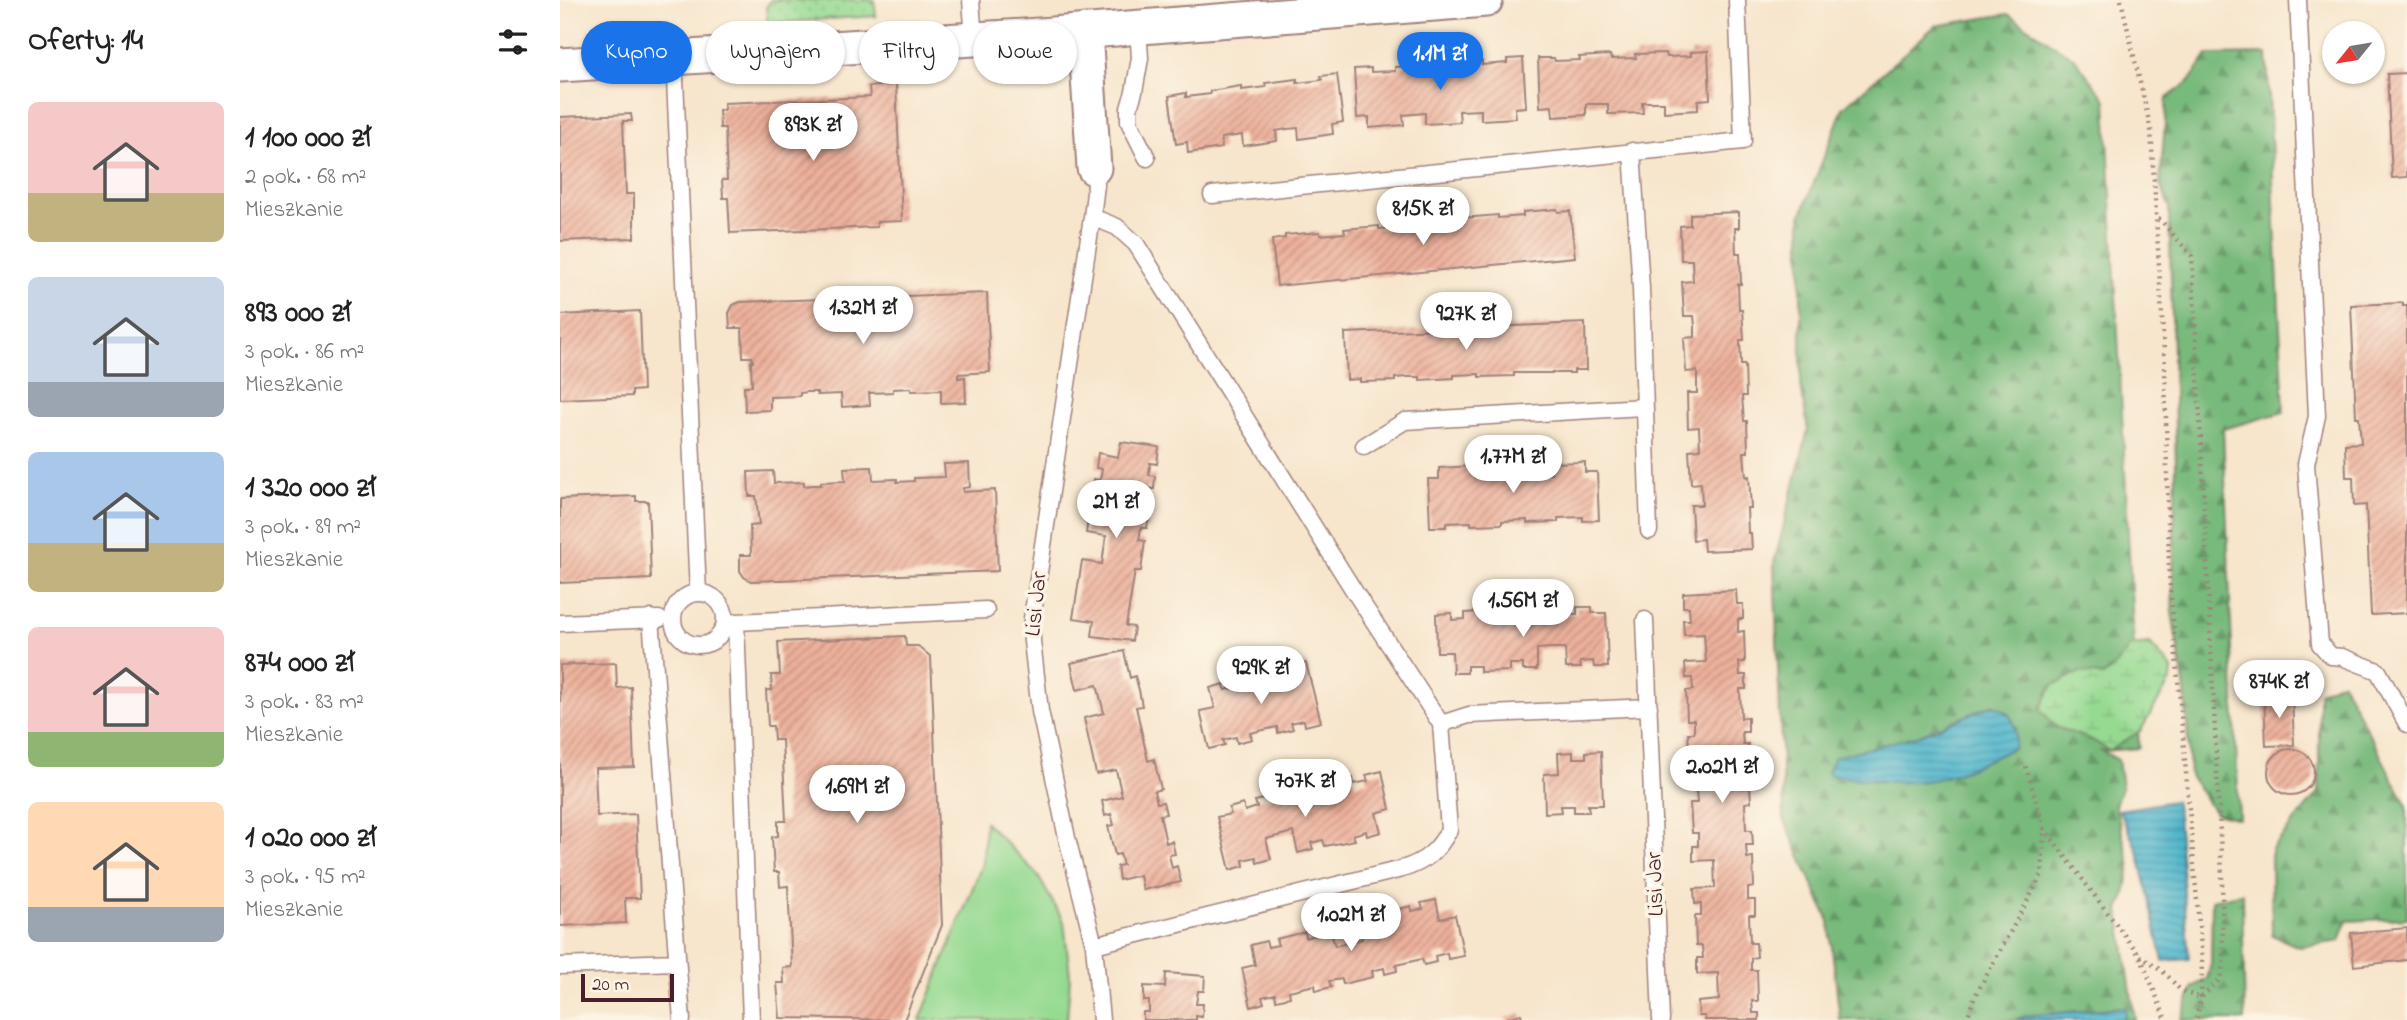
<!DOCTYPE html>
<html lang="pl">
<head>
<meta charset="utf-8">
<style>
  body { margin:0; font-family:"Indie Flower",sans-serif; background:#f6f6f6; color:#222; height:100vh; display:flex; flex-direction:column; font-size:26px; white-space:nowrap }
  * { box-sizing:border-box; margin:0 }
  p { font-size:23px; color:#767676 }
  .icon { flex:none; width:38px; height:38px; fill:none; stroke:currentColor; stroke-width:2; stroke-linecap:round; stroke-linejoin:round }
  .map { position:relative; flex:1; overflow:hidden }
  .drawer { display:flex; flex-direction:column; background:#fff; width:560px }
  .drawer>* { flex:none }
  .top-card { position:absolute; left:21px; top:21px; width:665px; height:63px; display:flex; gap:14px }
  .needle { width:46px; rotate:240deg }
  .buttons { position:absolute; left:1762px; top:21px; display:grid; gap:14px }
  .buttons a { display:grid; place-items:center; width:63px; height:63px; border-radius:50%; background:#fff; box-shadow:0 2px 5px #0004; font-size:35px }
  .scale { position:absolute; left:21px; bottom:18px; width:93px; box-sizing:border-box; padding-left:7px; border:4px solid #4a1f2b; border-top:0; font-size:19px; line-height:24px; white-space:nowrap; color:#4a1f2b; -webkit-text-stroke:5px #fcf5e5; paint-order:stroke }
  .price { position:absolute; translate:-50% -60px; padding:0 16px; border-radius:24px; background:#fff; color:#222; font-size:23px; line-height:46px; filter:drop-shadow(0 2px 4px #0008) }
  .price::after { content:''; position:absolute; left:50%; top:42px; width:21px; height:16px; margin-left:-10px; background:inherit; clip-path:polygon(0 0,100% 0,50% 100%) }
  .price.current { background:#1a73e8; color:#fff }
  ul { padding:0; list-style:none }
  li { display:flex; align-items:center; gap:21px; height:175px; padding:0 28px }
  li span { display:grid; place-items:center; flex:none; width:196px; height:140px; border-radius:10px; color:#555 }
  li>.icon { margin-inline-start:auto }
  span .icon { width:84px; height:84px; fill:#fffc; stroke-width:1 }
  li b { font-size:30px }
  h2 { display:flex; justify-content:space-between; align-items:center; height:84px; padding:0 28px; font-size:30px }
  .tag { padding:0 24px; border-radius:32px; background:#fff; box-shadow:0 2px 5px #0004; font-size:24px; line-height:63px }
  .tag.current { background:#1a73e8; color:#fff }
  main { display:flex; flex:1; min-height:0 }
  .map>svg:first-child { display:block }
  .grass { fill:#96da92; stroke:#707c5e; stroke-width:2 }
  .forest { fill:url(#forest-firs); stroke:#616c54; stroke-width:2; fill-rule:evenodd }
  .wetland { fill:url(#wetland-marsh); stroke:#707c5e; stroke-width:2 }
  .park { fill:url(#park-dots); stroke:#707c5e; stroke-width:2 }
  .water { fill:url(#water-rules); stroke:#4c6a7c; stroke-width:2 }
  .building { fill:url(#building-hatch) }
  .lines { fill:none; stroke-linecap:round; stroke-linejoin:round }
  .lane-casing { stroke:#a0827c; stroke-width:19 }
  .street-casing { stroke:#a0827c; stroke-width:37 }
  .path { stroke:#a0827c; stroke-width:4.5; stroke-dasharray:2 5; stroke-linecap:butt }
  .lane { stroke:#fff; stroke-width:16 }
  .street { stroke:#fff; stroke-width:33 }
  .labels { text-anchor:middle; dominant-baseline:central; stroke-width:7; stroke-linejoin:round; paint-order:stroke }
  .street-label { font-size:23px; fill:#4a1f2b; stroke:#fcf5e5 }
</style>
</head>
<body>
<main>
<section class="drawer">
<h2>Oferty: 14<svg class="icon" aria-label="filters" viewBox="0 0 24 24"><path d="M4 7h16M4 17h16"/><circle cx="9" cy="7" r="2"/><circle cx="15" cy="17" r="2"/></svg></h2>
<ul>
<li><span style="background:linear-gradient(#f6c9c9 65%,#c2b280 0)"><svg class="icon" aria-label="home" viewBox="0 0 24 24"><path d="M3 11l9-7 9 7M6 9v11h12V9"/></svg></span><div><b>1 100 000 zł</b><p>2 pok. · 68 m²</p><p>Mieszkanie</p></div></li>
<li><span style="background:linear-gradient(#c9d6e8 75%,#9aa5b1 0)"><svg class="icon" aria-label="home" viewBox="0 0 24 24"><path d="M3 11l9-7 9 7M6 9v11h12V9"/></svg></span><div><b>893 000 zł</b><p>3 pok. · 86 m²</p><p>Mieszkanie</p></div></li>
<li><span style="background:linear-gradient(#a9c7e8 65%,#c2b280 0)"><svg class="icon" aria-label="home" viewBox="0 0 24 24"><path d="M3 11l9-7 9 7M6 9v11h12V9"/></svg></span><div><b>1 320 000 zł</b><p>3 pok. · 89 m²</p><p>Mieszkanie</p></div></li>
<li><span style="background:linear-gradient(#f6c9c9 75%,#8fb573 0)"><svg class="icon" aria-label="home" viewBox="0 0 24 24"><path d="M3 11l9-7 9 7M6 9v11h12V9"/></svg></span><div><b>874 000 zł</b><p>3 pok. · 83 m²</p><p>Mieszkanie</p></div></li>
<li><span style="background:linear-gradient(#ffd9b3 75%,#9aa5b1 0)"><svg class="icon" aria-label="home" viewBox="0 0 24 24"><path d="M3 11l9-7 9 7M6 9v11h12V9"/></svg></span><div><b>1 020 000 zł</b><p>3 pok. · 95 m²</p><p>Mieszkanie</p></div></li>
</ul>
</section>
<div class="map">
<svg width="1847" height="1020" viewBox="0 0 1847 1020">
  <defs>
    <pattern id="forest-firs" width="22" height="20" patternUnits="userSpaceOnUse" patternTransform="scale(1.75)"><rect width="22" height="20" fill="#78ba7c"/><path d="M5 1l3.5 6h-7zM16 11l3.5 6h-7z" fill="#649766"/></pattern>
    <pattern id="wetland-marsh" width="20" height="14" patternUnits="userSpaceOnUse" patternTransform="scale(1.75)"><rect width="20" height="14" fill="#96da92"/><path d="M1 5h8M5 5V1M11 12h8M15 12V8" fill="none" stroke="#83bb7e"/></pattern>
    <pattern id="park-dots" width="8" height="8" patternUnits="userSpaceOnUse" patternTransform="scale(1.75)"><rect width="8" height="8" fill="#96da92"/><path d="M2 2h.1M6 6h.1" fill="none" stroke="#83bb7e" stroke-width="1.8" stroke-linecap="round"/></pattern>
    <pattern id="water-rules" width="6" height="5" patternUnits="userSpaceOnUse" patternTransform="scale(1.75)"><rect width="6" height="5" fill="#4eb6cc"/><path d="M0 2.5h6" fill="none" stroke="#4393a6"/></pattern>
    <pattern id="building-hatch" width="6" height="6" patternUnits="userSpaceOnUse" patternTransform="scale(1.75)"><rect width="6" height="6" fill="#edb19b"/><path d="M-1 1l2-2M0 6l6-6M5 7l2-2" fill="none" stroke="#c28f7f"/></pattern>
  </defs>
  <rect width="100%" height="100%" fill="#fcf5e5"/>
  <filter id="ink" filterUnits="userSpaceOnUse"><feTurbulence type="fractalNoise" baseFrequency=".0143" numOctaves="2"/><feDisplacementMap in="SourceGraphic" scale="14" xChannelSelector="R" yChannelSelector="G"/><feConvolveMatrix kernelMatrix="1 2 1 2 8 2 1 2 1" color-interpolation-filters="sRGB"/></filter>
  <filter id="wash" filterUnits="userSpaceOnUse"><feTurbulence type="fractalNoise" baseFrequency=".00686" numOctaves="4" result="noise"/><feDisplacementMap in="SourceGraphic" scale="28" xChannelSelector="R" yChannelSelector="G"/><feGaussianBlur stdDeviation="1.57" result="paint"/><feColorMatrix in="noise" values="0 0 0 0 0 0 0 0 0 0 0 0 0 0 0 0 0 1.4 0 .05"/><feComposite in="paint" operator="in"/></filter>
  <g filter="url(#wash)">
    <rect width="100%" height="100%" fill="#f7e5cc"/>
    <!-- grass -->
    <path class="grass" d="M425 822 477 874 504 922 510 976 507 1020H360L423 862Z"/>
    <!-- forest -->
    <path class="forest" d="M1448 14 1515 59 1546 100 1579 748 1542 751 1558 760 1562 787 1555 804 1570 866 1565 896 1559 910 1575 1020H1564L1565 1012 1563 1007 1466 1016 1455 1020H1280L1269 921 1224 819 1214 563 1248 430 1241 386V216L1283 108 1375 26ZM1432 705 1454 748 1392 774 1365 781 1360 735Z
      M1707 54 1724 412 1663 429 1679 819 1655 813 1630 776 1625 690 1612 613 1616 465 1609 206 1600 184 1607 98 1629 82 1647 55Z
      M1782 682 1847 806V918L1787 921 1780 941 1739 947 1712 935 1711 850 1759 792V692Z
      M1682 893 1685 1020H1621L1633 987 1647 979 1651 964 1652 900Z"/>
    <!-- wetland -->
    <path class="wetland" d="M1590 644 1612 669 1611 679 1581 730 1549 751 1534 741 1496 727 1480 709 1493 685 1520 672 1543 676 1553 668 1570 646Z"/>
    <!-- park -->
    <path class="park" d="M211 0H314L316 16 208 23 206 8Z"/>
    <!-- water -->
    <path class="water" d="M1433 705C1454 712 1458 727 1454 748 1426 760 1394 779 1363 781 1332 784 1301 779 1271 776L1267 772 1275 757 1360 735Z
      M1615 801 1618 816 1629 959 1603 961 1579 854 1559 810Z
      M1564 1007 1565 1012 1564 1020H1455L1466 1016Z"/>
    <g id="blocks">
      <!-- building -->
      <path class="building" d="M1148 51 1150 99 1138 100V110L1104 112V102H1082L1083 113 1048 114V104H1026V115L993 117 992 106 980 107 978 58H994L995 61 1020 60 1019 57 1050 55 1051 59 1076 58 1075 54 1106 53 1107 57 1131 56V52Z
        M963 58 966 107 955 108 956 118 921 120V110L899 111 900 122 865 124V113L843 115 844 125 809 128V117L797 118 794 69 811 68V72L835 71V67L851 66 866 65 867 68 891 67V63L907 62 922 61V65L947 63V59Z
        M1847 73V177L1832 178 1827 74Z
        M777 74 783 122 772 124 773 134 739 139 738 128 727 129 716 131 717 141 683 146 682 135 661 138 662 148 628 153 627 142 616 144 609 96 626 93V97L650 94V91L681 86V90L706 87 705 83 737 79V83L762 80 761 76Z
        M336 84 342 221 317 222V227L170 233 168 198H163L162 180H167L165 128H160L159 110H164V103L310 97 309 87Z
        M71 114 72 121H63L66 194H74V238L0 241V117Z
        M997 209 998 212 1010 211 1015 257 717 286 712 240 725 238V235L760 232V235L772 234 785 233 784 229 819 226V229L832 228 844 227V224L878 220V224L904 221 903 218 938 215V218L963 216V212Z
        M1179 212V228H1175L1176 253H1180L1181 284H1178L1179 309H1182L1184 340H1180L1181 365H1185L1186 396H1182L1184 421H1187L1188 452H1184L1186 477 1189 476 1191 508H1187L1188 533H1191L1192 549 1144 551 1143 539 1133 540 1131 505H1142L1141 483 1131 484 1129 450 1140 449 1139 427 1128 428 1127 393H1137V371L1126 372 1124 338 1135 337V326L1134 316H1124L1122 282 1133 281 1132 260H1121L1120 226 1130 225V214Z
        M427 293 430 372 398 374V378L405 377 406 402 381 403V390L351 391V388L333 389V392L309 393 310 405 282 407 281 394 257 395V392H247L240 393V396L210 397V410L185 411 184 386H192L191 362H193L192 357H183L182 328H170L169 313 173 305 180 302Z
        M1843 303V306H1847V613L1811 615 1806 505 1794 506 1793 477H1786L1785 444 1801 443 1799 417H1796L1791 305Z
        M80 311 83 390 72 391V396L0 399V315Z
        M1025 323 1026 370H1014V373H954V376L919 377V374L894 375V378L860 380V377H847L835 378V381L800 382V379L787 380 785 333Z
        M561 442 599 447 597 464 590 463 589 475 595 476 594 489 587 488 583 515 589 516 587 528H581L579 540 585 541 581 571H575L566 626 574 627 572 641 532 636 534 621 513 618 522 561 542 564 546 536 526 533 528 519H534L536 509 530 508 534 479 540 480 542 469 536 468 538 453 558 457Z
        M1025 462V472H1037L1039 520 1023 521V517L998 518V522L967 523V520L942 521V524L911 525V522L886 523V527H870L868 479H879V468L913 466 914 477 935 476V466L969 464 970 474H991V463Z
        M409 463 410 487 403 488V492L435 490 438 571 191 581 184 577 180 571V555H191L190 526 199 525 196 496H189L188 472 213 471 214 483 244 482V486L253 485H261V482L285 481 284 468 312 467 313 480 337 479V482L354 481V478L385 477 384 464Z
        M76 496V501H88L91 579 0 583V499Z
        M1176 590 1177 604H1183V619H1178V632L1184 631 1185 662H1179L1180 675H1186V689H1180L1181 718 1188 717V732H1182L1183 744H1188L1190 759V775H1184V788L1190 787 1191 802 1185 803 1186 830H1192L1193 845H1186L1187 858 1193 857 1194 887 1188 888V900H1195V915H1189L1190 943H1196L1197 957 1191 958V970H1197L1198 1001H1192L1193 1013H1199V1020H1145V1016H1139L1138 1002 1159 1000 1158 973 1137 974V958H1143L1142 946H1136L1135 916H1141V903L1135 904 1134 889 1155 888 1154 860 1133 861V846H1138V833H1132L1130 803H1137L1136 790H1130V775H1150V761L1149 747 1129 748 1128 733H1134V720H1127L1126 691 1133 690 1132 678H1126L1125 663 1146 662 1144 634 1124 635 1123 620H1130L1129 607H1123V593Z
        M1017 607H1032V613H1046L1048 667H1034L1033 661 1020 662 1021 668H1006L1005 648H991L977 649V670H963V664H950V671L920 672V666H907V673H893L892 652H877L876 614 892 613V620L905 619V613L919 612 920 618 947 617V610H961L962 616 974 615V609L1005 608V614H1017Z
        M345 636 346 646H358L371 657 382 925 344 1020 220 1018 217 983H224L223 968 232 967 228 886 220 887 219 872H214L212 837 218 836V821H226L222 740H214L213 726H208L206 690H212L211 675H220L218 642Z
        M564 651 570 678 575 676 579 690 582 706 576 707 588 761 594 759 601 789 594 791 597 803 603 802 606 814 600 815 606 843 612 841 615 854 609 855 612 868 617 866 621 882 583 890 580 875 559 880 557 866 563 865 560 854 555 855 548 826 554 825 551 814 545 816 542 801 562 796 556 770 536 774 524 718 544 713 537 685 517 690 511 663Z
        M56 663 57 688 71 687 74 767 35 768 37 816 76 814 80 898H65L66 923 0 926V665Z
        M746 663 761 722 745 726 744 720 731 723 733 729 718 733 717 727 690 733 692 739 677 743 676 737 663 740 665 745 649 749 640 711 655 708 650 688 664 684 665 690 678 687 677 681 705 674 707 680 719 677 718 670Z
        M1732 694 1734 745 1706 746 1704 695Z
        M1708 772a23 23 0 1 1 46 0a23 23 0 1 1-46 0Z
        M1041 751 1043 805H1028L1029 812H1014V806H1001L1002 812 985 813 984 774 999 773 998 753 1013 752V758H1026V752Z
        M822 771 830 809 816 813 821 832 807 836 806 831 793 835 795 840 765 846 763 840 751 843 753 849 738 853 733 832 706 839 711 859 697 863 696 857 683 860 684 866 670 870 657 817 671 814 669 808 683 804 685 811 697 807 695 801 725 794 727 800 739 797 737 791 752 788 754 794 781 787 778 782 793 778 794 784 808 781 806 775Z
        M876 900 880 919 895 915 904 956 888 959 887 953 875 956 876 962 864 965 862 959 836 965 837 971 825 974 824 968 812 971 813 977 783 984 782 979 769 981 771 987 756 991 755 985 729 991 730 997 716 1000 715 994 702 997 704 1003 691 1007 682 968 695 965 691 945 706 941 708 947 718 945 716 939 745 932 746 938 756 935 755 929 769 926 775 946 802 939 797 919 812 915 813 921 823 919 822 913 851 906 852 911 863 909 861 903Z
        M1847 928V960L1794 966 1791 933Z
        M606 973 645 976 644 991H638L636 1004H643L642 1017 636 1016V1020H583V1012H589V1001H584V986L605 987Z
        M961 1014 963 1020H946V1018Z"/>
    </g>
  </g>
  <g filter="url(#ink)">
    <use href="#blocks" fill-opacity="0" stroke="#a0827c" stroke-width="2"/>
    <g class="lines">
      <!-- lane casing -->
      <g class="lane-casing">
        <path id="lane" d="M411 0 414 39
          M1738 0 1757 416 1746 464 1760 644 1771 656 1782 657 1818 671 1847 724
          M578 27 580 58 574 92 569 108V122L587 158
          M114 57 138 593
          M1072 151 1081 288 1089 531
          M534 168 536 185 532 217 472 619V641L480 711 507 838 534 945 541 1020
          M652 195 1183 141 1177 0
          M532 217 557 227 576 244 796 594 881 724 909 715 1089 707
          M804 446 845 421 1083 407
          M113 619a26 26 0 1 1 52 0a26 26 0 1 1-52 0Z
          M91 618 122 1020
          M1085 620 1101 1020
          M176 622 191 1020
          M0 623 99 619
          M165 626 176 622 426 610
          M534 945 842 869C865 862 878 851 889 830L881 724
          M0 966 117 962"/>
      </g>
      <!-- street casing -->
      <g class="street-casing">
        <path id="street" d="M525 31 534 168
          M0 65 479 35 926 0"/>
      </g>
      <!-- path -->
      <path class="path" d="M1561 0 1591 130 1605 368 1609 574 1642 959 1641 998 1636 1020
        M1484 828 1580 956 1606 1020
        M1580 956 1606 974 1621 991 1641 998 1660 979 1663 965 1662 875 1632 256 1598 217
        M1407 1020 1413 1000 1482 874 1484 827 1465 764"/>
      <!-- lane -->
      <use href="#lane" class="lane"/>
      <!-- street -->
      <use href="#street" class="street"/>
    </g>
  </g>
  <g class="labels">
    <!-- street labels -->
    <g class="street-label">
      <text transform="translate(477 604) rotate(-84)">Lisi Jar</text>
      <text transform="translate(1096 884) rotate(-92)">Lisi Jar</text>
    </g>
  </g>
</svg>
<div class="buttons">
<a><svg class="needle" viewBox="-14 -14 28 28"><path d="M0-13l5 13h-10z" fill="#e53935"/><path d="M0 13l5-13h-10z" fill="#767676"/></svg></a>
</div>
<div class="scale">20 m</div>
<b class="price current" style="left:880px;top:92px">1.1M zł</b>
<b class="price" style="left:253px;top:163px">893K zł</b>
<b class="price" style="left:863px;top:247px">815K zł</b>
<b class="price" style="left:303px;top:346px">1.32M zł</b>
<b class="price" style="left:906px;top:352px">927K zł</b>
<b class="price" style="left:953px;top:495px">1.77M zł</b>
<b class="price" style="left:556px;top:540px">2M zł</b>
<b class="price" style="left:963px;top:639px">1.56M zł</b>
<b class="price" style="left:701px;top:706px">929K zł</b>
<b class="price" style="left:1719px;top:720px">874K zł</b>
<b class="price" style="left:1162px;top:805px">2.02M zł</b>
<b class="price" style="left:745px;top:819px">707K zł</b>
<b class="price" style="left:297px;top:825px">1.69M zł</b>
<b class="price" style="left:791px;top:953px">1.02M zł</b>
<div class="top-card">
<a class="tag current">Kupno</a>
<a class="tag">Wynajem</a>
<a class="tag">Filtry</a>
<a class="tag">Nowe</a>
</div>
</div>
</main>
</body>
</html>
